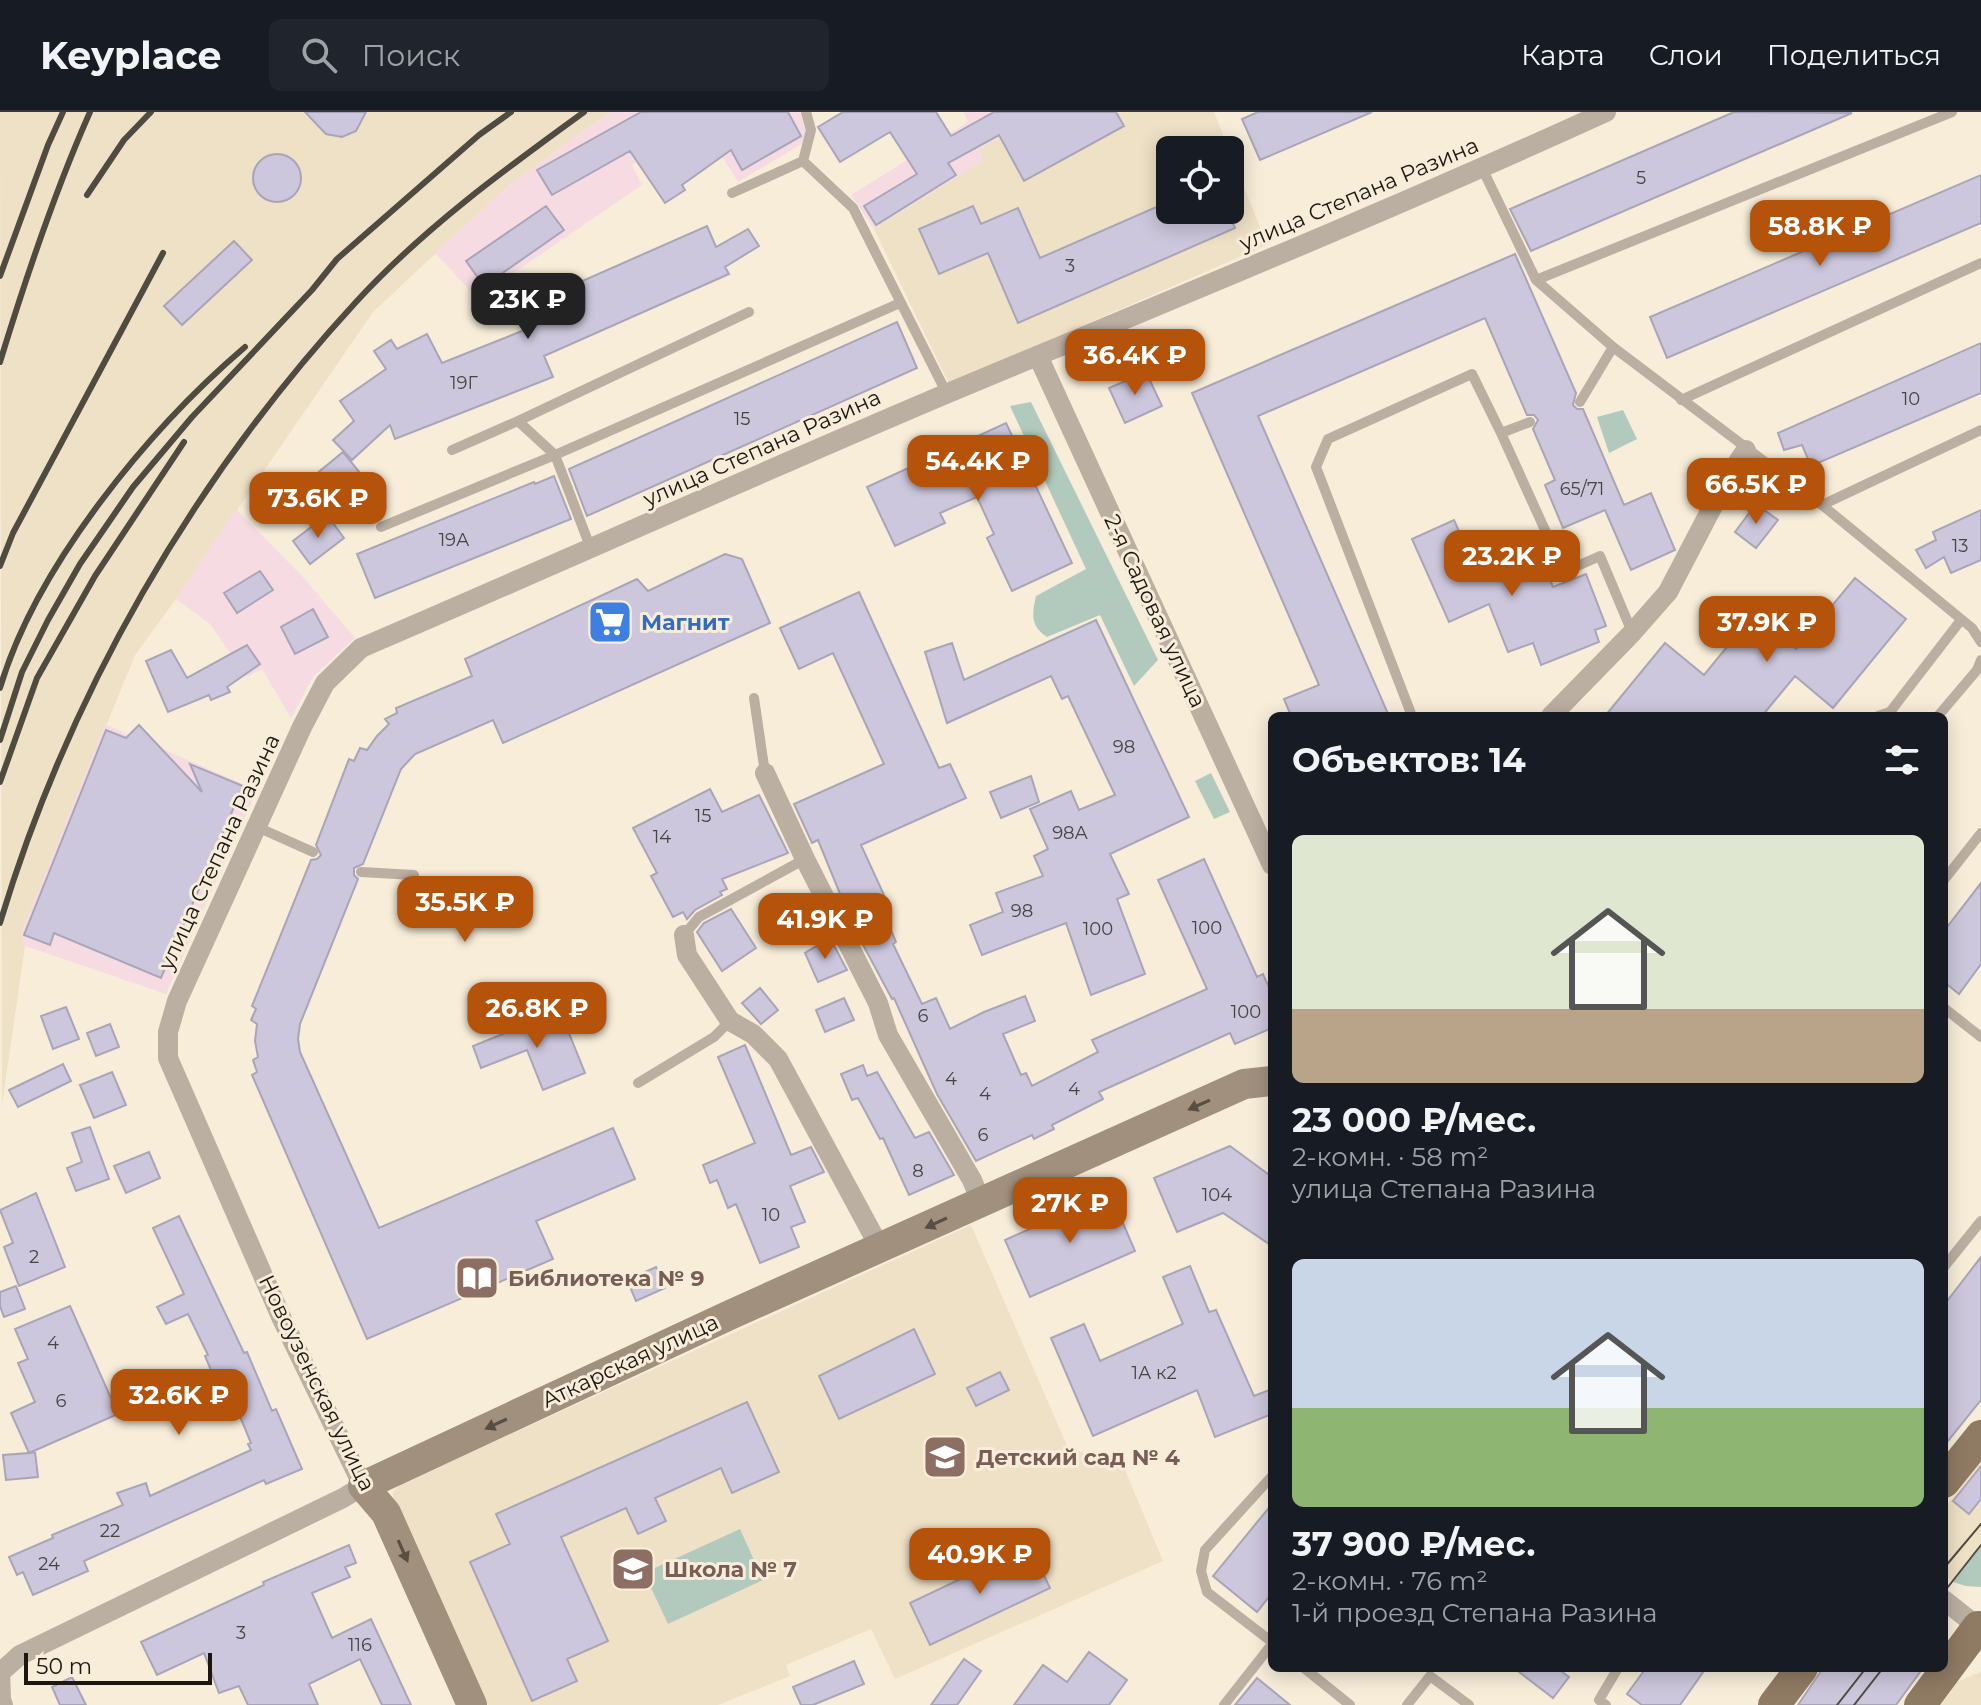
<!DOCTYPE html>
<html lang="ru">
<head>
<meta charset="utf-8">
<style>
  body { margin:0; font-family:Montserrat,sans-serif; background:#20242c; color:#f1f3f6; height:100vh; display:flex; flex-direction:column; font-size:30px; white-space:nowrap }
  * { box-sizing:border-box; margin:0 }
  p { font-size:26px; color:#9ea1a6 }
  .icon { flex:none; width:44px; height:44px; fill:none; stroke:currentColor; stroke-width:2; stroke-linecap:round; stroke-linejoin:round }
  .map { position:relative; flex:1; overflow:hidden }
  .sheet { position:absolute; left:1268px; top:600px; width:680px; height:960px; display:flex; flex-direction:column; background:#171b24; border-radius:12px; box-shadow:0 4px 20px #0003 }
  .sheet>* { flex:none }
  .controls { position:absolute; left:1156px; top:24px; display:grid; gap:16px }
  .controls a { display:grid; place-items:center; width:88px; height:88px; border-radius:12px; background:#171b24; box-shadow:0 4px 20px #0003; font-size:40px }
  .scale { position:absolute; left:24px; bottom:20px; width:188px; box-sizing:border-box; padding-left:8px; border:4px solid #1c1811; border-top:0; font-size:22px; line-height:28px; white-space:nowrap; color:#1c1811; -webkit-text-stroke:6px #f7edd9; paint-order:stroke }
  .price { position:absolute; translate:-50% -68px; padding:0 18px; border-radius:16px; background:#b45309; color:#fff; font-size:26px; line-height:52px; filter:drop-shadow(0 2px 4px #0008) }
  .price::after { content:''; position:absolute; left:50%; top:48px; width:24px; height:18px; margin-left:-12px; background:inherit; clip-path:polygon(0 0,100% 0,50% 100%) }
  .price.on { background:#222; color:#fff }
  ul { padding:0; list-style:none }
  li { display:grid; align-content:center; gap:16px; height:424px; padding:0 24px }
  li span { display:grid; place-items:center; height:248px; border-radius:12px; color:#555 }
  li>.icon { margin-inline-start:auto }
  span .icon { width:144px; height:144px; fill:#fffc; stroke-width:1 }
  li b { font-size:34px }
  h2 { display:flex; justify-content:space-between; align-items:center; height:96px; padding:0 24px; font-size:34px }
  header { display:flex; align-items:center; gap:48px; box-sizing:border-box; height:112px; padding:0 40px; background:#171b24; border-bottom:2px solid #363941 }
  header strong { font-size:38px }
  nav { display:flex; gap:44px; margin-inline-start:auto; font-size:28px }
  .search { width:560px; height:72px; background:#20242c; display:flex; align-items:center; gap:20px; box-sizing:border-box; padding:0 28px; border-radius:12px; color:#9ea1a6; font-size:30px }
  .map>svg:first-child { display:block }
  .built { fill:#efe1c6 }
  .industrial { fill:#f6dce2 }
  .green { fill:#b1cabd }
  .building { fill:#ccc7dc; stroke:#a9a5b8; stroke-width:2 }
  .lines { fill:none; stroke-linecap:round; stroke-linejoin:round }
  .service { stroke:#bbafa2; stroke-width:10 }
  .minor { stroke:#bbafa2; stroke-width:20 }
  .secondary { stroke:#a1907e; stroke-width:30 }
  .primary { stroke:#8f7a63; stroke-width:32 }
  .tram { stroke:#504b41; stroke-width:2 }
  .rail { stroke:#504b41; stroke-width:6 }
  .oneway { fill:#584e42 }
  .labels { text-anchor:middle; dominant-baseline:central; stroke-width:6; stroke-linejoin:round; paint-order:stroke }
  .number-label { font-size:18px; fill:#484444 }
  .street-label { font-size:22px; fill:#1c1811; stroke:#f7edd9 }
  .shop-label { font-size:22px; font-weight:bold; fill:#366cbe; stroke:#f7edd9; text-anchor:start }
  .education-label { font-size:22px; font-weight:bold; fill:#785e54; stroke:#f7edd9; text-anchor:start }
</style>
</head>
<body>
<header>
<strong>Keyplace</strong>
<div class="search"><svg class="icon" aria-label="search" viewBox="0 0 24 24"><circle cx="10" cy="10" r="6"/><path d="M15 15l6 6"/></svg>Поиск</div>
<nav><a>Карта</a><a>Слои</a><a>Поделиться</a></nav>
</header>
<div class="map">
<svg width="1981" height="1593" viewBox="0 0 1981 1593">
  <rect width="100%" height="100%" fill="#f7edd9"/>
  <!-- built -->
  <path class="built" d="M0 0H610L509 73 373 200 176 487 135 543 21 822 25 834 2 993Z
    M1045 0H1214L1229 38H1170V98H1230V40L1267 133 949 272 874 117 982 49 979 37Z
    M971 1113 1068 1336 1123 1353 1163 1449 895 1567 871 1517 786 1553 790 1564 718 1593H488L392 1396 393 1380 399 1373Z
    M1981 1349V1434L1953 1470 1944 1462V1397Z
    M1981 1559V1593H1934L1953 1572Z"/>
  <!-- industrial -->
  <path class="industrial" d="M610 0H812L815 24 738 70 702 13 632 53 642 73 477 186 435 141 509 73Z
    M963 0H1045L980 37 983 49 874 117 851 83 965 12 968 9Z
    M236 397 303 465 355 526 313 565 291 606 262 557 246 565 210 512 176 487Z
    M105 612 257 678 166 882 25 834 21 822Z"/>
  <!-- green -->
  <path class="green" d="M1031 290 1158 548 1134 574 1100 503 1047 525C1030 514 1032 502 1036 484L1086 457 1010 294Z
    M1623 298 1637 327 1609 341 1597 305Z
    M1211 661 1230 700 1214 707 1195 669Z
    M740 1417 763 1468 668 1512 644 1461Z
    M1981 1434V1475L1966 1474 1953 1470Z"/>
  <!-- building -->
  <path class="building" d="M305 0H366L356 19 342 25 326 22Z
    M641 0H788L801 24 742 58 731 38 682 73 685 78 665 91 630 39 552 83 537 58Z
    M843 0H936L951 24 994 0H1116L1124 14 1024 69 999 23 948 51 956 63 876 113 864 94 917 62 890 20 840 50 818 15Z
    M1258 0H1372L1260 48 1242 7Z
    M1734 0 1852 1 1531 139 1510 97Z
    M253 66a24 24 0 1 1 48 0a24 24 0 1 1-48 0Z
    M1981 63V111L1667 246 1650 205Z
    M1170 89V98H1227L1235 116 1018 211 988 141 939 162 919 117 973 94 981 112 1018 96 1040 146Z
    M546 94 564 118 484 174 466 149Z
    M707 114 716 135 748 117 759 134 725 155 729 162 544 244 553 265 395 327 390 313 352 348 333 328 354 309 340 289 386 257 374 239 391 228 397 237 427 222 442 251 537 213 528 193Z
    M234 129 252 148 182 213 164 194Z
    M1515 142 1576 281 1573 293 1577 297H1583L1624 393 1651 381 1675 438 1631 458 1605 398 1563 416 1545 373 1555 368 1533 317 1538 308 1534 303H1527L1485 206 1258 304 1389 604H1291L1284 587 1319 573 1192 281Z
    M897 210 917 256 587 404 569 357Z
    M1981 231V281L1811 354 1802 333 1784 338 1778 321Z
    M1146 260 1162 294 1125 311 1109 276Z
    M1006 311 1072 451 1012 479 987 426 994 422 977 385 940 401 945 411 895 434 867 375Z
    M343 340 365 367 325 400 303 373Z
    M554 364 571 407 375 486 357 442 534 370 535 372Z
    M1756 392 1778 408 1756 436 1735 420Z
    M1981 398V448L1951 461 1944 445 1926 456 1916 438 1936 428 1933 420Z
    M327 403 344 426 310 452 293 429Z
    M1454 408 1481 469 1541 445 1553 475 1586 462 1606 514 1595 518 1599 530 1541 553 1533 531 1508 540 1489 492 1449 510 1412 427Z
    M725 442 742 447 770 511 503 631 493 608 415 642 401 657 363 752 354 756V763L358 767 300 912 298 927 300 940 379 1116 613 1016 635 1067 536 1109 553 1147 367 1227 252 963 257 960 253 948 258 945 255 929 257 912 251 908 256 897 252 894 311 748 317 747 321 743 316 733 349 647 354 649 360 636 367 638 377 624 389 612 385 607 397 601 396 596 472 564 465 547 637 467 648 479Z
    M260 459 273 478 237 501 224 481Z
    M1855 466 1906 507 1833 596 1795 564 1762 604H1605L1665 531 1704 563 1754 502 1796 537Z
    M859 480 939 656 950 652 966 686 861 733 884 783 877 786 896 830 893 832 922 892 936 886 950 917 984 900 1025 884 1035 909 1003 922 1021 963 1026 961 1032 974 1098 940 1092 928 1207 877 1158 768 1204 747 1257 865 1263 862 1272 882V916L1235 932 1230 921 1099 980 1103 987 1052 1013 1054 1017 1034 1027 1032 1023 976 1049 937 982 894 886 892 887 854 816 818 728 812 731 794 692 884 652 833 541 799 557 780 516Z
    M313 497 328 525 295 542 281 515Z
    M1096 508 1189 705 1110 742 1129 782 1117 787 1145 862 1091 883 1066 811 982 843 970 813 1003 800 996 781 1043 764 1034 744 1048 737 1030 697 1071 679 1079 698 1115 683 1068 584 1062 587 1051 564 947 611 925 540 952 531 964 568Z
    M247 533 260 552 227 575 230 580 211 588 209 583 168 600 146 549 171 538 187 566Z
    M139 613 202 680 190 652 243 674 161 866 54 821 50 833 24 823 106 618 126 626Z
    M1031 664 1039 690 1001 706 990 680Z
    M710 677 722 700 759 683 788 741 722 767 727 777 720 780 722 783 695 798 687 807 683 800 673 805 651 764 657 761 633 716Z
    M1981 771V852L1959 882 1944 870V819Z
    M731 797 756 836 722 859 697 820 704 811Z
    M830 826 847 858 818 870 805 841Z
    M760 876 778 898 761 912 742 891Z
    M844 886 854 908 825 920 816 898Z
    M66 895 79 927 53 937 41 904Z
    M560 899 585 961 543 978 527 938 481 956 473 934Z
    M110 912 119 935 96 944 87 921Z
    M745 933 791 1043 811 1035 824 1060 790 1074 805 1110 791 1115 799 1135 760 1151 736 1092 728 1096 717 1068 710 1071 703 1053 755 1031 718 945Z
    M63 952 71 969 18 995 9 978Z
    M863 953 867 964 877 960 915 1026 929 1020 954 1063 909 1083 883 1026 880 1027 858 986 852 988 841 962Z
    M112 960 126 993 94 1006 80 973Z
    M90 1015 109 1067 76 1079 67 1056 82 1050 72 1021Z
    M1230 1034 1272 1065V1134L1223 1101 1177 1120 1154 1066Z
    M149 1040 160 1066 126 1081 114 1054Z
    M36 1081 65 1155 19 1174 4 1135 13 1131 0 1098Z
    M1110 1081 1135 1139 1030 1185 1005 1128Z
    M179 1104 244 1241 247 1240 272 1299 276 1297 302 1357 266 1372 264 1368 84 1449 88 1459 33 1483 23 1460 17 1463 9 1445 53 1426 52 1423 123 1393 117 1381 146 1371 150 1384 251 1338 248 1332 251 1331 234 1290 226 1293 205 1244 208 1243 188 1202 166 1212 157 1195 184 1182 153 1116Z
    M1981 1145V1288L1944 1334V1193Z
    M1190 1154 1209 1200 1216 1198 1254 1284 1272 1277V1302L1215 1325 1197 1278 1093 1324 1051 1226 1084 1212 1100 1249 1183 1212 1163 1165Z
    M656 1155 665 1176 636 1189 627 1168Z
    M16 1174 25 1197 4 1205 0 1194V1180Z
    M70 1194 118 1302 29 1341 35 1340 38 1365 6 1368 3 1343 29 1341 11 1301 35 1290 18 1251 28 1247 15 1217Z
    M914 1217 935 1262 839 1307 819 1264Z
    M1000 1260 1009 1278 976 1294 967 1276Z
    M747 1290 779 1360 732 1381 721 1356 655 1386 666 1409 638 1422 626 1396 561 1425 608 1529 567 1547 577 1569 532 1589 470 1450 510 1432 496 1402Z
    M1981 1354V1387L1969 1402 1953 1389Z
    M1272 1392V1481L1257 1500 1213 1464Z
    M349 1433 356 1451 345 1455 350 1465 312 1481 332 1526 371 1507 411 1593H382L360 1547 309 1572 318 1593H248L239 1574 219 1581 204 1541 157 1563 141 1530 264 1473 263 1470Z
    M1030 1434 1050 1476 930 1533 910 1491Z
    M1089 1540 1127 1568 1109 1593H1014L1043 1553 1067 1570Z
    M964 1547 981 1559 957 1593H931Z
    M854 1549 864 1572 813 1593H801L793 1575Z
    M1514 1556H1557L1569 1565 1553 1586Z
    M1646 1556H1706L1680 1593H1642L1627 1582Z
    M1823 1556H1923L1896 1593H1798Z
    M72 1565 86 1593H60L52 1575Z
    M1257 1566 1290 1593H1235Z"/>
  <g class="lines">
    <!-- service -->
    <path class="service" d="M806 0 811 18 803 49 853 96 947 282
      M1482 56 1536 168 1613 235 1822 393 1972 516 1981 530
      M732 81 803 49
      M1536 168 1952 0
      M1681 288 1981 151
      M1580 290 1613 235
      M518 309 749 200
      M1501 321 1564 460 1600 444 1632 520
      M452 338 518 309 555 343 591 437
      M1822 393 1981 318
      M381 415 555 343 900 191
      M754 586 765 661
      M1412 604 1316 355 1328 327 1472 262 1501 321 1530 310
      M1878 604 1890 600 1961 508
      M1938 604 1977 558 1981 548
      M255 714 313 740
      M361 760 414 763
      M1944 768 1981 721
      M684 823 699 805 805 747
      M1944 896 1981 925
      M638 971 714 925 730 909
      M1944 1155 1981 1109
      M1272 1364 1205 1438 1201 1459 1207 1480 1272 1530
      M1304 1556 1350 1593
      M1224 1593 1272 1532
      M1407 1593 1430 1564 1469 1593
      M1606 1593 1599 1588 1618 1556"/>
    <!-- minor -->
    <path class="minor" d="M1038 244 1272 753
      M1551 604 1632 521 1668 480 1728 365 1746 338
      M765 661 805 747 878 891 888 923 972 1068 981 1090
      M684 823 687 843 730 909 753 922 778 947 880 1136
      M1944 1488 1978 1515 1981 1512
      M0 1558 1 1588 3 1593
      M2 1559 20 1543 343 1386 363 1374 282 1207 168 946V920L177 889 302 615 325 571 361 536C557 452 752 364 948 281 1168 189 1389 99 1606 0"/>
    <!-- secondary -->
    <path class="secondary" d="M472 1593 386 1401 363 1374 732 1202 1244 972 1272 969"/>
    <!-- primary -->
    <path class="primary" d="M1944 1370 1981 1324
      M1774 1593 1802 1556
      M1920 1593 1978 1515 1981 1517"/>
    <!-- tram -->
    <path class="tram" d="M1944 1456 1981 1412
      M1944 1480 1981 1433
      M1837 1593 1866 1556
      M1854 1593 1883 1556"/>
    <!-- rail -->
    <path class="rail" d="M87 83 124 28 151 0
      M0 164 48 33 63 0
      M0 250C26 165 54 81 90 0
      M0 454 13 421 163 141
      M0 576C36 454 149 317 245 235
      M0 628 22 560 48 508 80 452 133 375 192 305 312 178 337 147 479 23 511 0
      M0 670 37 566 95 464 184 330
      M0 811C69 581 193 367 356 190 423 117 504 58 584 0"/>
  </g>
  <!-- one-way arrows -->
  <defs><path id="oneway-solid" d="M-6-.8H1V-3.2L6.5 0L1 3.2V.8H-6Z" transform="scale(2)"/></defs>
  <g class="oneway">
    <use href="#oneway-solid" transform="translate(1199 993) rotate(156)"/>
    <use href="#oneway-solid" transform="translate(936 1111) rotate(155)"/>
    <use href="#oneway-solid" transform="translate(496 1312) rotate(155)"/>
    <use href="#oneway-solid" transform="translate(403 1439) rotate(66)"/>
  </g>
  <!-- icons -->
  <defs>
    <g id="supermarket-square" transform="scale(2.3)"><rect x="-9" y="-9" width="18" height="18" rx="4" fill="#3f7fe0" stroke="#f7edd9"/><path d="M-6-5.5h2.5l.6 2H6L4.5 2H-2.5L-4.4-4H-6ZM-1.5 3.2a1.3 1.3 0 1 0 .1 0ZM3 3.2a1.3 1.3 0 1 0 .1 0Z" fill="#fff"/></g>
    <g id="library-square" transform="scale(2.3)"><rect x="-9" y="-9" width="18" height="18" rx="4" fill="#8d6e63" stroke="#f7edd9"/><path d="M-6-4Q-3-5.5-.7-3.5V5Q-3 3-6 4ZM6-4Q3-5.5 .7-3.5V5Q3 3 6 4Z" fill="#fff"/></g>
    <g id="school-square" transform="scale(2.3)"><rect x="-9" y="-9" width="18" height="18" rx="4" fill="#8d6e63" stroke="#f7edd9"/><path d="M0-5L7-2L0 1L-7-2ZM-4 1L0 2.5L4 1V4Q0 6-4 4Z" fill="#fff"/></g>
  </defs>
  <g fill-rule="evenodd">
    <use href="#supermarket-square" x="610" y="510"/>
    <use href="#library-square" x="477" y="1166"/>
    <use href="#school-square" x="945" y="1345"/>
    <use href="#school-square" x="633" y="1457"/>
  </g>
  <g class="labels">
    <!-- number labels -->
    <g class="number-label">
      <text x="1641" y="66">5</text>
      <text x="1070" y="154">3</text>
      <text x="464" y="271">19Г</text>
      <text x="1911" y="287">10</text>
      <text x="742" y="307">15</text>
      <text x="1582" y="377">65/71</text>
      <text x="454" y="428">19А</text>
      <text x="1960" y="434">13</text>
      <text x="1124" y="635">98</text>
      <text x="703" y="704">15</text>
      <text x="1070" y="721">98А</text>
      <text x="662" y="725">14</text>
      <text x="1022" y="799">98</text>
      <text x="1207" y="816">100</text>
      <text x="1098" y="817">100</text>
      <text x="1246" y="900">100</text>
      <text x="923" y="904">6</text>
      <text x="951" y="967">4</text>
      <text x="1074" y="977">4</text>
      <text x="985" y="982">4</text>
      <text x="983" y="1023">6</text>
      <text x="918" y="1059">8</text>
      <text x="1217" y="1083">104</text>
      <text x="771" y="1103">10</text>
      <text x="34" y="1145">2</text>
      <text x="53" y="1231">4</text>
      <text x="1154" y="1261">1А к2</text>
      <text x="61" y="1289">6</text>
      <text x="110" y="1419">22</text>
      <text x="49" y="1452">24</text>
      <text x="241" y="1521">3</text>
      <text x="360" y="1533">116</text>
    </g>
    <!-- street labels -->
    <g class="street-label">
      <text transform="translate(1359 82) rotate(-23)">улица Степана Разина</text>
      <text transform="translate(762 336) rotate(-24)">улица Степана Разина</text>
      <text transform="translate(1155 499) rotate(65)">2-я Садовая улица</text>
      <text transform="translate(219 740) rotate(-65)">улица Степана Разина</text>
      <text transform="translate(630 1249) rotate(-25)">Аткарская улица</text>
      <text transform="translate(317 1271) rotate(64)">Новоузенская улица</text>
    </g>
    <!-- shop labels -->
    <g class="shop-label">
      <text x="641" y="510">Магнит</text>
    </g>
    <!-- education labels -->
    <g class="education-label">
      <text x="508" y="1166">Библиотека № 9</text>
      <text x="976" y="1345">Детский сад № 4</text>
      <text x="664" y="1457">Школа № 7</text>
    </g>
  </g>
</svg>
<div class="controls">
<a><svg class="icon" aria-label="locate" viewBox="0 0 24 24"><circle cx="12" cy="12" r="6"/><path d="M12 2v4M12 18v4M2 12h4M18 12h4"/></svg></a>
</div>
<div class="scale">50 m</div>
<b class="price" style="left:1820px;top:156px">58.8K ₽</b>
<b class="price on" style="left:528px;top:229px">23K ₽</b>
<b class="price" style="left:1135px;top:285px">36.4K ₽</b>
<b class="price" style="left:978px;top:391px">54.4K ₽</b>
<b class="price" style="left:1756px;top:414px">66.5K ₽</b>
<b class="price" style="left:318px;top:428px">73.6K ₽</b>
<b class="price" style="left:1512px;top:486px">23.2K ₽</b>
<b class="price" style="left:1767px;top:552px">37.9K ₽</b>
<b class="price" style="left:465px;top:832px">35.5K ₽</b>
<b class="price" style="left:825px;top:849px">41.9K ₽</b>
<b class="price" style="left:537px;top:938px">26.8K ₽</b>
<b class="price" style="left:1070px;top:1133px">27K ₽</b>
<b class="price" style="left:179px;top:1325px">32.6K ₽</b>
<b class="price" style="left:980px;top:1484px">40.9K ₽</b>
<section class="sheet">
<h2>Объектов: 14<svg class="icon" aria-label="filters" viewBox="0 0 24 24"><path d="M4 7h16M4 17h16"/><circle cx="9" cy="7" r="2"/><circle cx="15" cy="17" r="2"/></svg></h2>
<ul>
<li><span style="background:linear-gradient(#dfe7d0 70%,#b9a48a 0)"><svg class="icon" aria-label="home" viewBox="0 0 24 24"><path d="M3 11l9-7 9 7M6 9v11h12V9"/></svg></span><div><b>23 000 ₽/мес.</b><p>2-комн. · 58 m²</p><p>улица Степана Разина</p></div></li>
<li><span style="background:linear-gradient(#c9d6e8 60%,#8fb573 0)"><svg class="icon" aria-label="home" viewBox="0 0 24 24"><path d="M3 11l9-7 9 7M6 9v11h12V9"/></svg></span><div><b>37 900 ₽/мес.</b><p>2-комн. · 76 m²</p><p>1-й проезд Степана Разина</p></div></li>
</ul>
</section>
</div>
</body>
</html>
